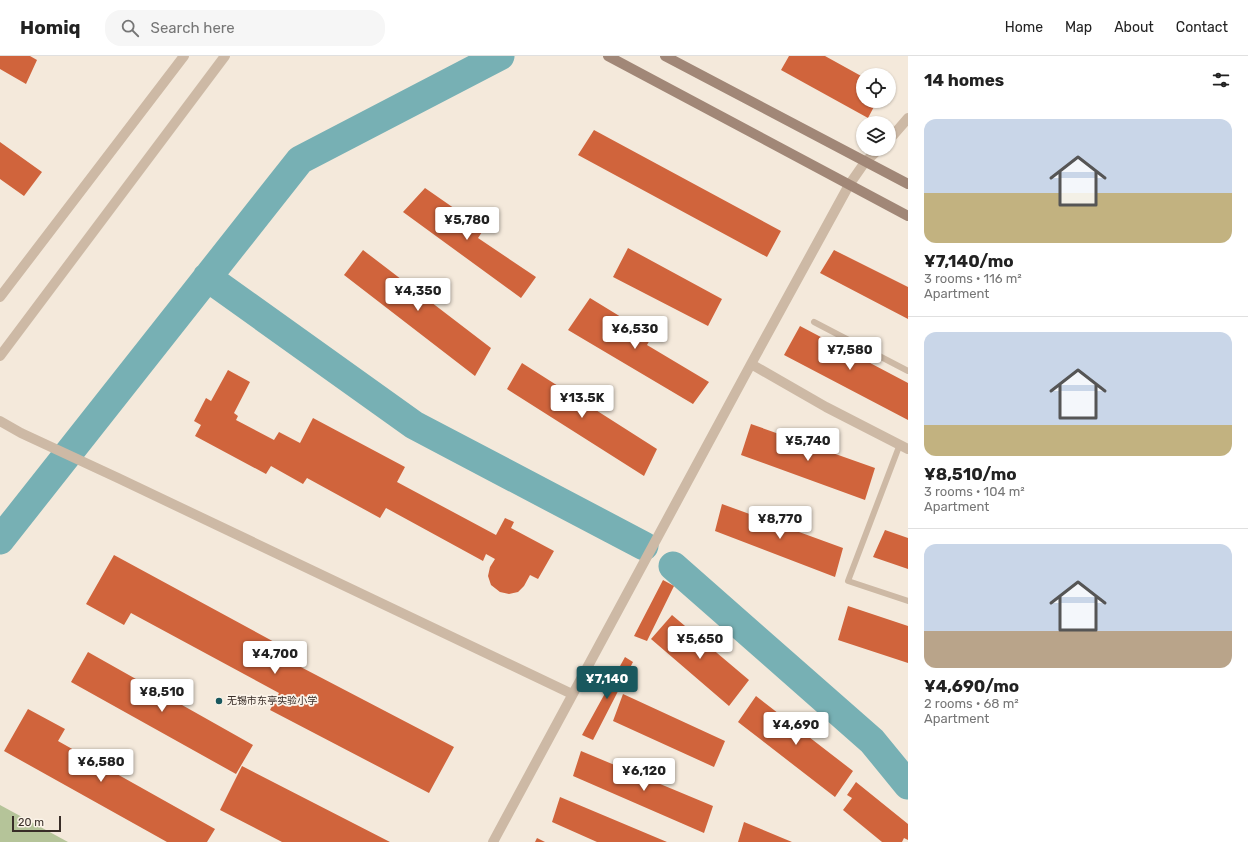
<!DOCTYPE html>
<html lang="en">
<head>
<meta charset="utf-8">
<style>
  body { margin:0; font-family:Rubik,"Noto Sans SC",sans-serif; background:#f6f6f6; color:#222; height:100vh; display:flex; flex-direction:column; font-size:15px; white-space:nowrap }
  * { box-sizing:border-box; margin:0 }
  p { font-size:13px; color:#767676 }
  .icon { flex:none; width:22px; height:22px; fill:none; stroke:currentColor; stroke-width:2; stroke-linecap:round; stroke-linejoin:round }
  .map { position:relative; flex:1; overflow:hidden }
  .panel { display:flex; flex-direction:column; background:#fff; width:340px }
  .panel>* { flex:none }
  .controls { position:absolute; left:856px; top:12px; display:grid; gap:8px }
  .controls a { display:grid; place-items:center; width:40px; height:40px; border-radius:50%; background:#fff; box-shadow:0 1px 3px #0004; font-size:20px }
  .scale { position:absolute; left:12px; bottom:10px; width:49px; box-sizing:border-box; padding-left:4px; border:2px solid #382d27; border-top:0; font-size:11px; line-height:14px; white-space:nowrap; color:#382d27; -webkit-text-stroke:3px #fbf3e8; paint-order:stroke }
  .price { position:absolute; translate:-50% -34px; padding:0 9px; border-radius:4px; background:#fff; color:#222; font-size:13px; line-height:26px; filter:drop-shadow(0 1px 2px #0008) }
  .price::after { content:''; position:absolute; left:50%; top:24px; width:12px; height:9px; margin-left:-6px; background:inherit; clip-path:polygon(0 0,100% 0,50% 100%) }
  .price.current { background:#19585e; color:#fff }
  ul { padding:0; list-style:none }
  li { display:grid; align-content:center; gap:8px; height:212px; padding:0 16px }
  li+li { border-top:1px solid #e0e0e0 }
  li span { display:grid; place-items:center; height:124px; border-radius:12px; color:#555 }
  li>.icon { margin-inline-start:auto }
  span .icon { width:72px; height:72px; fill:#fffc; stroke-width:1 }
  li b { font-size:17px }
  h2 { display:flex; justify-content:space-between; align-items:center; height:48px; padding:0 16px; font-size:17px }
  header { display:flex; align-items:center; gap:24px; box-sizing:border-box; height:56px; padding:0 20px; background:#fff; border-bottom:1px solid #e0e0e0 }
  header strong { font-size:19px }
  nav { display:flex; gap:22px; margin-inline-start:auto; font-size:14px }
  .search { width:280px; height:36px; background:#f6f6f6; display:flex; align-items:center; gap:10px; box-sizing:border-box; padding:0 14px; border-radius:16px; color:#767676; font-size:15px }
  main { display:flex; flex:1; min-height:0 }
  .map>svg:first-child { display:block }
  .green { fill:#b5c499 }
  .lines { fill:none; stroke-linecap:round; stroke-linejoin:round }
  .river { stroke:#77b0b4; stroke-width:29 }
  .building { fill:#d0643c }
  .service { stroke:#cdb9a5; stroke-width:6 }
  .minor { stroke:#cdb9a5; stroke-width:10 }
  .secondary { stroke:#a18777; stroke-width:10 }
  .poi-dot { fill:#19585e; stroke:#fbf3e8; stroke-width:1.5 }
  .labels { text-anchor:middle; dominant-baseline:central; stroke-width:3.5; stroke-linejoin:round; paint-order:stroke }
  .poi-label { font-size:10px; fill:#382d27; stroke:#fbf3e8; text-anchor:start }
</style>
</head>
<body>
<header>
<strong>Homiq</strong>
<div class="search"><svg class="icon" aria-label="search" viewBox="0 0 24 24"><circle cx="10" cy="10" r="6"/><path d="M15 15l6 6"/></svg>Search here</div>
<nav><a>Home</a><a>Map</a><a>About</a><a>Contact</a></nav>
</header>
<main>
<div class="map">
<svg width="908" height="786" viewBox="0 0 908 786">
  <rect width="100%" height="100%" fill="#f4e9db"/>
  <!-- green -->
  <path class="green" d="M0 749 68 786H0Z"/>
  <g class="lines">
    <!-- river -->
    <path class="river" d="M207 221 414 369 644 490
      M0 484 300 104 500 0
      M673 510 872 685 908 729"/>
  </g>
  <!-- building -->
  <path class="building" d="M0 0H30L37 4 26 28 0 13Z
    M789 0H825L863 21V45H877L868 62 781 14Z
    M594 74 781 175 767 201 578 99Z
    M0 86 42 116 24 140 0 123Z
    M425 132 484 173 478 182 536 221 521 242 403 156Z
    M628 192 722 243 708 270 613 221Z
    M363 194 491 292 475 320 344 219Z
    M834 194 908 231V263L820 217Z
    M590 242 652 280 647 289 709 326 693 348 568 274Z
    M800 270 908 327V364L784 299Z
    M522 307 657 393 644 420 507 333Z
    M228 314 250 326 234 357 238 360 236 364 274 384 279 376 300 387 313 362 405 411 397 426 496 479 505 462 514 466 511 472 554 495 538 523 530 519 524 530 518 536 509 538 500 536 491 529 488 520 490 511 495 503 486 498 483 505 386 452 380 462 307 422 303 428 271 410 266 418 195 380 201 369 194 365 206 342 211 345Z
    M751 368 875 412 865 444 741 399Z
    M722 448 843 492 835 521 715 475Z
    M885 474 908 482V513L873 501Z
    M114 499 300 600 295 608 454 691 429 737 270 654 279 637 131 557 124 569 86 548Z
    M663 524 674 530 647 585 634 580Z
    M848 550 908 570V607L838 584Z
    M672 559 749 624 729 650 651 583Z
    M88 596 253 689 236 718 71 626Z
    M625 601 633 606 593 684 582 679Z
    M623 638 725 685 714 711 613 665Z
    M756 640 853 715 835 741 738 666Z
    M28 653 65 673 58 685 215 773 207 786H167L4 695Z
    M581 695 713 750 704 777 573 720Z
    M242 710 390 786H282L220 754Z
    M856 726 908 768V784L904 782 902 786H882L843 754 852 742 847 739Z
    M560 741 667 786H597L552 766Z
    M744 766 792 786H738Z
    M537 782 545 786H535Z"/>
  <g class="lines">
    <!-- service -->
    <path class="service" d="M814 266 908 315
      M900 388 848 525 908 545"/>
    <!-- minor -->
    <path class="minor" d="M889 84 908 62
      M0 241 184 0
      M0 300 225 0
      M751 308 826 351 908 393
      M0 365 21 377 118 422 572 638
      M493 786 751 308 849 129 865 106 879 93"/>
    <!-- secondary -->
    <path class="secondary" d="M608 0 908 160
      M665 0 908 128"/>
  </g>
  <!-- markers -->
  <circle class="poi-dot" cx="219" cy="645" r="4"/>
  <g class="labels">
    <!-- poi labels -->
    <g class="poi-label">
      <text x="227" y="645">无锡市东亭实验小学</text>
    </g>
  </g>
</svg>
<div class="controls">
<a><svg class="icon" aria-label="locate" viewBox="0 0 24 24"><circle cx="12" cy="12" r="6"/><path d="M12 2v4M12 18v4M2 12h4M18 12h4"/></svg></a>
<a><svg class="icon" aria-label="layers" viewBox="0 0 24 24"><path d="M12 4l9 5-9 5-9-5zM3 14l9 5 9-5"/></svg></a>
</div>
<div class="scale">20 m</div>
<b class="price" style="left:467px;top:185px">¥5,780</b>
<b class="price" style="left:418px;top:256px">¥4,350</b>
<b class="price" style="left:635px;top:294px">¥6,530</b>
<b class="price" style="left:850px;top:315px">¥7,580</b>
<b class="price" style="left:582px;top:363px">¥13.5K</b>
<b class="price" style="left:808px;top:406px">¥5,740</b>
<b class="price" style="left:780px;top:484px">¥8,770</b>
<b class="price" style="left:700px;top:604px">¥5,650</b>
<b class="price" style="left:275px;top:619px">¥4,700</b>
<b class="price current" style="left:607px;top:644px">¥7,140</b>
<b class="price" style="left:162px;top:657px">¥8,510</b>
<b class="price" style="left:796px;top:690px">¥4,690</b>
<b class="price" style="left:101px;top:727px">¥6,580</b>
<b class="price" style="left:644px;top:736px">¥6,120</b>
</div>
<section class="panel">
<h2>14 homes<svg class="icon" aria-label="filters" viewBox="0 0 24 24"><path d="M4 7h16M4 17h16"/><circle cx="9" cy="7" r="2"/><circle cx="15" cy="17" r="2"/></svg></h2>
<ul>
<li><span style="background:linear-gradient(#c9d6e8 60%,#c2b280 0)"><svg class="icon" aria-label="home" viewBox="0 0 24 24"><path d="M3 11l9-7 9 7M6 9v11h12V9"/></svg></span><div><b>¥7,140/mo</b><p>3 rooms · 116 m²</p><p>Apartment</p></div></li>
<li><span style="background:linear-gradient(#c9d6e8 75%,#c2b280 0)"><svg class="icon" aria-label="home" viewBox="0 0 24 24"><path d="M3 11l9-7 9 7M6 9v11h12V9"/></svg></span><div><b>¥8,510/mo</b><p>3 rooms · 104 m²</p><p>Apartment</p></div></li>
<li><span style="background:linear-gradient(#c9d6e8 70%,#b9a48a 0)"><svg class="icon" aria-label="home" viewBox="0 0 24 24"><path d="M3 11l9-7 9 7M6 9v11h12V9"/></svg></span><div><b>¥4,690/mo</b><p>2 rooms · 68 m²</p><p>Apartment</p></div></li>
</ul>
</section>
</main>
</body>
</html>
